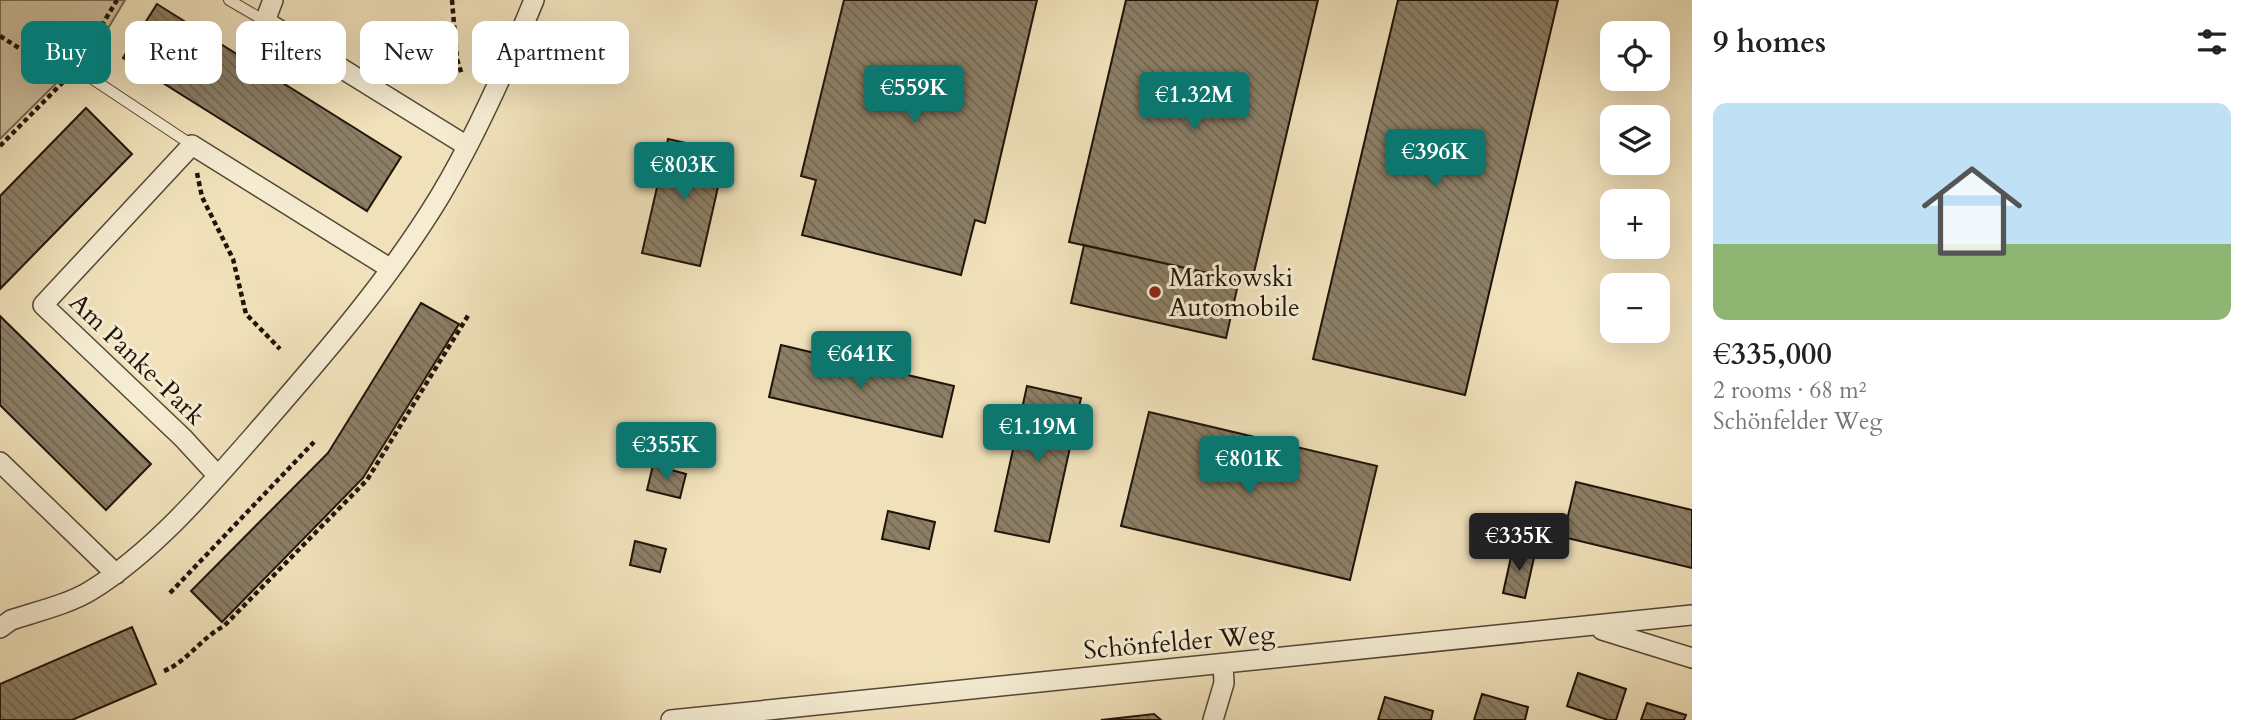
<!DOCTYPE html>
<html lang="en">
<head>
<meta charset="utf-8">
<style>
  body { margin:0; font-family:Cardo,serif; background:#f2f2f2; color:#222; height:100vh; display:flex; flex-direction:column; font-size:26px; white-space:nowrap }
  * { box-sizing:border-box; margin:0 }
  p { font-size:23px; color:#767676 }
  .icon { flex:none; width:38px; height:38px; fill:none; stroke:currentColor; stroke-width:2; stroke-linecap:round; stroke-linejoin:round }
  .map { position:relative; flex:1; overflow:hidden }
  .drawer { display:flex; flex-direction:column; background:#fff; width:560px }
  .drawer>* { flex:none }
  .hud { position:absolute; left:21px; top:21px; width:665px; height:63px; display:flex; gap:14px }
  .controls { position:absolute; left:1600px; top:21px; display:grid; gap:14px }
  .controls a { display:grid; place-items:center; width:70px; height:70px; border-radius:14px; background:#fff; box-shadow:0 7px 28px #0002; font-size:35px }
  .price { position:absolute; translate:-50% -60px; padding:0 16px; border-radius:7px; background:#0f766e; color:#fff; font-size:23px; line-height:46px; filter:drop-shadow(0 2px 4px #0008) }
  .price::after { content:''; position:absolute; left:50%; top:42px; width:21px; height:16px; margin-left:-10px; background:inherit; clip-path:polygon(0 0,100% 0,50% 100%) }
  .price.on { background:#222; color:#fff }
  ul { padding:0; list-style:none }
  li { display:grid; align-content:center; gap:14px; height:371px; padding:0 21px }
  li span { display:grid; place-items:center; height:217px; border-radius:14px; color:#555 }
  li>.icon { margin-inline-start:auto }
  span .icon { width:126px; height:126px; fill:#fffc; stroke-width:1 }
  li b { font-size:30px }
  h2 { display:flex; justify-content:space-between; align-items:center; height:84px; padding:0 21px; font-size:30px }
  .pill { padding:0 24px; border-radius:14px; background:#fff; box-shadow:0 7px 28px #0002; font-size:24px; line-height:63px }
  .pill.on { background:#0f766e; color:#fff }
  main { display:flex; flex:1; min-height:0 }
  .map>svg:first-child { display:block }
  .park { fill:#cdbe9c; stroke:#766953; stroke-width:2 }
  .building { fill:url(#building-back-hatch); stroke:#20140a; stroke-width:2 }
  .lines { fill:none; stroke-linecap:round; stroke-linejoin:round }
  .lane-casing { stroke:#544736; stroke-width:12 }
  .street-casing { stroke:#544736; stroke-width:22 }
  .path { stroke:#20140a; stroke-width:4.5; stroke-dasharray:5 3.5; stroke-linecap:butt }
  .lane { stroke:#f5ecd2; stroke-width:10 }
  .street { stroke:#f5ecd2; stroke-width:19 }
  .poi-dot { fill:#8f2418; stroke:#f5ecd2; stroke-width:2.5 }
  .labels { text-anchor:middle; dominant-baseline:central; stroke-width:6; stroke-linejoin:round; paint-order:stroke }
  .poi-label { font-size:26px; fill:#20140a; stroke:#f5ecd2; text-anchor:start }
  .street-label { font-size:26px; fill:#20140a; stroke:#f5ecd2 }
</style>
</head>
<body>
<main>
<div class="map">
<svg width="1692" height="720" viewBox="0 0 1692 720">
  <defs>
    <pattern id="building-back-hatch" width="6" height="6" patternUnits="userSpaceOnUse" patternTransform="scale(1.75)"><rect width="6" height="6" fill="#8c7f66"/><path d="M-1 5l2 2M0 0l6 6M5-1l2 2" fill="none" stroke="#726752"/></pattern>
  </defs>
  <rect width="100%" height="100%" fill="#f0e1ba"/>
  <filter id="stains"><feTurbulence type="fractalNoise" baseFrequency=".00286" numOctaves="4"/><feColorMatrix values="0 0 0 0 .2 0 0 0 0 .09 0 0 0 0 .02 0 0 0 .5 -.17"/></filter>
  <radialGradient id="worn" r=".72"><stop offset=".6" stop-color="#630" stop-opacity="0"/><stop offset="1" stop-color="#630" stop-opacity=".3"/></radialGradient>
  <!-- park -->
  <path class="park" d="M0 0H125L103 37 0 139Z"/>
  <!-- building -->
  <path class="building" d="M844 0H1037L985 223 975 220 961 275 802 235 816 180 801 176Z
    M1126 0H1318L1251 285 1239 280 1069 242Z
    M1398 0H1558L1465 395 1313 359Z
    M157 4 401 157 367 211 123 58Z
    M86 108 132 154 0 289V196Z
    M668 139 726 152 700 266 642 253Z
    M1084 245 1239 280 1226 338 1071 303Z
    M421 303 459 324 363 478 222 622 191 591 328 453Z
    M0 316 151 464 106 510 0 405Z
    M781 345 954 386 942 437 769 397Z
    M1027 386 1081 398 1049 542 995 531Z
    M1149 412 1377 466 1350 580 1121 526Z
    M653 465 686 474 680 498 647 490Z
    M1576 482 1692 510V568L1563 537Z
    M888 511 935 522 929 549 882 539Z
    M635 541 666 549 660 572 630 565Z
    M1513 548 1535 553 1525 598 1503 593Z
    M132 627 156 684 72 720H0V684Z
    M1578 673 1626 689 1616 720H1608L1567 706Z
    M1482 694 1528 707 1525 720H1474Z
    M1385 697 1433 711 1431 720H1378Z
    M1647 703 1686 715 1684 720H1641Z
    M1154 714 1161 720H1101Z"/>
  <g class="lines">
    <!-- lane casing -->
    <g class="lane-casing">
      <path id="lane" d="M229 0 265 21
        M76 68 192 145"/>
    </g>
    <!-- street casing -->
    <g class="street-casing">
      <path id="street" d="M273 0 265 21 467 146
        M0 462 116 574
        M218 476 183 438 43 305 192 145 391 269
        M0 628 11 620C35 612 69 604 90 591 152 553 207 489 255 434 320 359 388 282 440 196 477 134 507 66 534 0
        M1602 630 1692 658
        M671 720 1692 615
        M1213 720 1224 683 1223 664"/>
    </g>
    <!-- path -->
    <path class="path" d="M452 0 457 59 462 75
      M0 36 19 48 54 56 63 61
      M84 55 117 0
      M0 146 66 79
      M197 173 202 197 233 259 246 314 280 349
      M170 593 314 442
      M164 671C188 661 201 638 224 626L367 480 469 314"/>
    <!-- lane -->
    <use href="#lane" class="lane"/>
    <!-- street -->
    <use href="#street" class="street"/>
  </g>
  <!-- markers -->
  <circle class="poi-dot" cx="1155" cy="292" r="7"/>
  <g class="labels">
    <!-- poi labels -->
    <g class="poi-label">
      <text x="1169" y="277">Markowski<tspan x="1169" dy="30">Automobile</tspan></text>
    </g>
    <!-- street labels -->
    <g class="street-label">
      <text transform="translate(137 359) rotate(44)">Am Panke-Park</text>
      <text transform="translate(1179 642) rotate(-5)">Schönfelder Weg</text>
    </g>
  </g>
  <rect width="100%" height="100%" filter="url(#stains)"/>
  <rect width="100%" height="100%" fill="url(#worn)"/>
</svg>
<div class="controls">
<a><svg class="icon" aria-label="locate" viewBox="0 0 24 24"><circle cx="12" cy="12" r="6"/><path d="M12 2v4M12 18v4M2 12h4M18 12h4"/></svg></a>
<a><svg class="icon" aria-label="layers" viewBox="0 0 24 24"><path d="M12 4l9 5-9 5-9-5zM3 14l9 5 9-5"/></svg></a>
<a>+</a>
<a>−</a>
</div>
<b class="price" style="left:914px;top:125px">€559K</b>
<b class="price" style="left:1194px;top:132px">€1.32M</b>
<b class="price" style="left:1435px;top:189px">€396K</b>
<b class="price" style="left:684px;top:202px">€803K</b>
<b class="price" style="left:861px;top:391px">€641K</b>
<b class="price" style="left:1038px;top:464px">€1.19M</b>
<b class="price" style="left:666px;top:482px">€355K</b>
<b class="price" style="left:1249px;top:496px">€801K</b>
<b class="price on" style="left:1519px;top:573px">€335K</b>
<div class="hud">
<a class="pill on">Buy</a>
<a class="pill">Rent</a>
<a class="pill">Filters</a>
<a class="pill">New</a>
<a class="pill">Apartment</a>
</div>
</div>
<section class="drawer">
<h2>9 homes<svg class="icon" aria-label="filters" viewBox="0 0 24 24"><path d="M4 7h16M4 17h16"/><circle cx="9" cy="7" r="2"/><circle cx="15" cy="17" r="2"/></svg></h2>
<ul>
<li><span style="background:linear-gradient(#bfe0f5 65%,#8fb573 0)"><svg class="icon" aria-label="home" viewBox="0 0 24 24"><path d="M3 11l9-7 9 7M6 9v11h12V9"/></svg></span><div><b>€335,000</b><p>2 rooms · 68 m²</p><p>Schönfelder Weg</p></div></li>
</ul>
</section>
</main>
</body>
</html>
